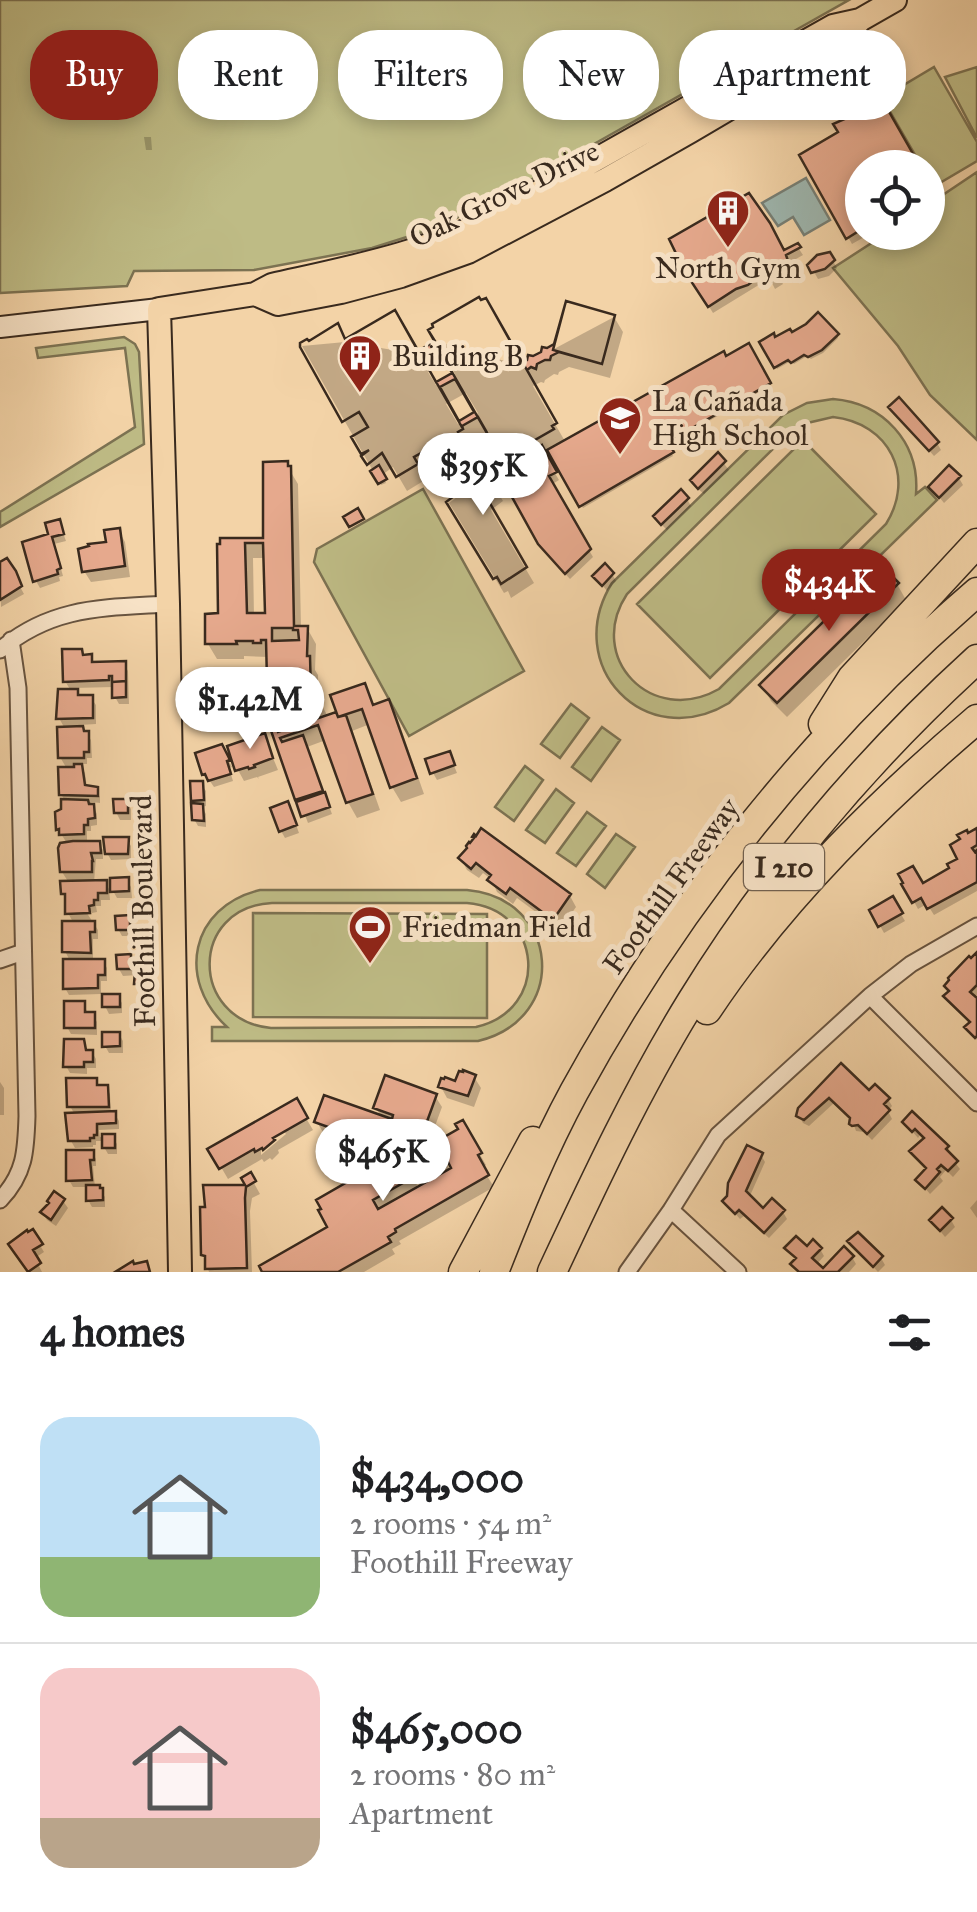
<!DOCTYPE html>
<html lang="en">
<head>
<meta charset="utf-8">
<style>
  body { margin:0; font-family:"IM FELL Great Primer",serif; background:#f6f6f6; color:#202124; height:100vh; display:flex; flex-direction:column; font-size:38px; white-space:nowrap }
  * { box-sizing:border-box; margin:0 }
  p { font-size:32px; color:#757577 }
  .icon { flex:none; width:55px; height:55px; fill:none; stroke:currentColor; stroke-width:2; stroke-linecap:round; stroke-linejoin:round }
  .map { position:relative; height:1272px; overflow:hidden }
  .side { display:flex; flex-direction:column; background:#fff; flex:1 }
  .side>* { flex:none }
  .guide { position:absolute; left:30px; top:30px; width:918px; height:90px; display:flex; gap:20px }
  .fabs { position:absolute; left:845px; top:150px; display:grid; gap:20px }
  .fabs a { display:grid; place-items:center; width:100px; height:100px; border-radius:50%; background:#fff; box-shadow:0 5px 15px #0003; font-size:50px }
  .price { position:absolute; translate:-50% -85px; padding:0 22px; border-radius:35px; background:#fff; color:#222; font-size:32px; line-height:65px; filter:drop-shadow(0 2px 5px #0008) }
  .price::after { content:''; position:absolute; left:50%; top:60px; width:30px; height:22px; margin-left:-15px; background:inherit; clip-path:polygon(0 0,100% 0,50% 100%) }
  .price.current { background:#8f2418; color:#fff }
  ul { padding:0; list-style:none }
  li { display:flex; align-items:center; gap:30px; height:250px; padding:0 40px }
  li+li { border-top:2px solid #e0e0e0 }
  li span { display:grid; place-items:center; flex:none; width:280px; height:200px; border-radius:30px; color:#555 }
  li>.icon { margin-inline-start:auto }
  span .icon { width:120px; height:120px; fill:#fffc; stroke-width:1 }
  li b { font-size:42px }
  h2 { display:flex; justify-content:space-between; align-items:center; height:120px; padding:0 40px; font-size:42px }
  .chip { padding:0 35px; border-radius:40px; background:#fff; box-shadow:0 5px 15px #0003; font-size:35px; line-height:90px }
  .chip.current { background:#8f2418; color:#fff }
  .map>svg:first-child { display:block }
  .green { fill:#bebb85; stroke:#7c7252; stroke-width:2.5; fill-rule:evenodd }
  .water { fill:#9db6af; stroke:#757e75; stroke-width:2.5 }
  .shadow { fill:#0003; fill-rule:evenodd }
  .building { fill:#e6a98d; stroke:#392a1e; stroke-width:2.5; fill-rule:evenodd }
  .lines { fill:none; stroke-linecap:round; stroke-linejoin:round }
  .street-casing { stroke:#685440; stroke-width:19 }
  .secondary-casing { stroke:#392a1e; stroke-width:24 }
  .primary-casing { stroke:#392a1e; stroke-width:26 }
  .highway-casing { stroke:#392a1e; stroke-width:31 }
  .street { stroke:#f7e2c6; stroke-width:15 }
  .secondary { stroke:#f7e2c6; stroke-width:20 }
  .primary { stroke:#f3d3a7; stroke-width:22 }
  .highway { stroke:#f3d3a7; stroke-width:28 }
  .labels { text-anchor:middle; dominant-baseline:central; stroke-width:10; stroke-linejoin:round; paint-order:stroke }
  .shield { fill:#f7e2c6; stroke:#726150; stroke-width:2.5 }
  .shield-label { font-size:28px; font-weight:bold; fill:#392a1e }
  .street-label { font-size:30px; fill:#392a1e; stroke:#f7e2c6 }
  .poi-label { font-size:30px; fill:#392a1e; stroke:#f7e2c6; text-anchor:start }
</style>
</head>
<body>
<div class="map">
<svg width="977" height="1272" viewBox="0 0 977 1272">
  <rect width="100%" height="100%" fill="#f3d3a7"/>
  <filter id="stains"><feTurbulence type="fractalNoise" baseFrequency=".002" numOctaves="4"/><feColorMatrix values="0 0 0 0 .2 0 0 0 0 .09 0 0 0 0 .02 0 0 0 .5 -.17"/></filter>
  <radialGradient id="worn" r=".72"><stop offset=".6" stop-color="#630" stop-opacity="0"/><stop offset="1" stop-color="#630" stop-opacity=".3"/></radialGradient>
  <!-- green -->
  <path class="green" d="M0 0H849L486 205 429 230 372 248 254 270 134 271 127 286 0 293Z
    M934 67 977 142V161L933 187 928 177V168L922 167 882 98Z
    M977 67V138L945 77Z
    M977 172V440L930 395 898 346 833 268 887 233 928 232V205Z
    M124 337 135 344 139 352 144 444 0 527V512L135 427 125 348 38 358 36 348Z
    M833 399C883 403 920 442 916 494L925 487 937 500 729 703C645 754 561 665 612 583L783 415 807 403ZM833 417C889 423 916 476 886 524L719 689C652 727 585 658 627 594L786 436 803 424Z
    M803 440 876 514 710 678 637 604Z
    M423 489 524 671 409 736 314 562 317 549Z
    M571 704 589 718 560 758 541 744Z
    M602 727 620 740 591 781 572 767Z
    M525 766 543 780 514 821 495 807Z
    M556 789 574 803 545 843 526 830Z
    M587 812 606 826 576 866 557 853Z
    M616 834 635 847 605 888 587 874Z
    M260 890H467C560 898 570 1019 478 1041H212V1027H227C176 980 190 907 260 890ZM272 903H467C543 909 551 1010 476 1027L271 1028C189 1020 189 907 272 903Z
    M253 913 487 914V1018L253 1017Z"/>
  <!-- water -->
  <path class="water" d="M806 178 830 220 804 235 793 217 778 226 762 203Z"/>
  <!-- shadow -->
  <path class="shadow" d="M144 137H151L152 150H146Z
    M802 156 862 168V232H873L852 244Z
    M928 187 933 198 929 201 932 211 928 212Z
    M797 246 803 255 789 263 791 269 778 276 783 284 775 289 771 281 762 283 713 313 687 271 784 254Z
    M829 254 837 268 829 276 818 279 810 265Z
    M614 317 623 332 610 378 569 367 559 372 558 375 554 374 545 380 544 383 541 382 533 386 566 443 748 346 770 386 667 445 673 456 583 508 551 451 544 455 559 480 551 485 593 557 570 579 545 552 507 463 487 474 503 501 491 510 534 583 511 598 508 591 504 593 449 503 461 494 450 466 447 468 442 461 421 473 425 480 407 491 393 467 382 475 386 483 381 485 302 346 345 342 417 354 438 342 522 366ZM448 361 455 374 436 385 428 372ZM466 393 478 413 458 424 446 404ZM488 431 496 444 470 458 465 449 470 446 466 438 469 434 473 440Z
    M837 335 838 338 823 353 811 359 807 356 794 364 791 361 777 369 762 343Z
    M896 414 937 443 941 450 934 456Z
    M718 456 729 470 704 494 697 488Z
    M286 464 298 484 301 628H307L316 644 315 670 318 675V699L326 713 327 718 339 714 364 686 375 707 388 702 397 717 424 794 401 802 392 787 370 724 352 731 380 810 357 818 348 802 326 740 307 747 332 814 308 823 270 721 269 657 244 656V659H217L208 644 221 616 223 541 266 540ZM253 558H266L267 616H254Z
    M959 478 963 485 944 503 931 487Z
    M687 499 691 506 667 530 660 523Z
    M59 522 66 541 54 544 63 576 59 577 60 581 40 588 36 581Z
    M119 531 125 542 130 577 91 582 84 571Z
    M6 561 24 594 1 607 0 564Z
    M612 574 616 581 607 591 595 576Z
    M897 584 906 600 787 717 771 701 762 685Z
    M81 651 84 657H90L95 665 124 664 128 671 129 704H119L115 697 114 687 74 688 80 698H91L96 705V724L80 725 91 740 92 758H87V764H79L85 773 87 788 96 790 100 797V803L91 802 97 814V825L91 826V831H87V844L99 843 103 850V859H96L94 882H105L109 889 110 900H101V906H96L97 912 92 913 85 901 81 904 98 930V939H93V961H103L107 968V981H101V994L69 995 65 988 70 961 65 951 74 924 68 913V901L63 893 69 883 62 872 68 845 58 829 64 811V799L61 794 67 769 60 757 65 729 59 718 71 691 65 681Z
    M264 736 278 770 258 777 259 779 257 777 244 781 238 770Z
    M227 757 232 767 229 768 233 781 214 787 205 774Z
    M452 761 457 773 437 780 433 773Z
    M201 784 206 791V806L202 807 206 814V827L198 826 194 819 197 806 194 800Z
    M127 802 131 809V820H120L116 812Z
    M291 811 299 833 285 838 281 831Z
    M482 831 570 896 576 907 560 930 517 898 513 904 497 892 491 879 483 873 479 878 467 870 461 859Z
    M977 832V891L934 915 927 904 918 909 905 885 922 886 952 869 961 860 968 836Z
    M127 839 131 846V859L111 860 107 853Z
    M127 880 131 887 132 898H117L113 891Z
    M892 899 905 921 884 933 872 911Z
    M129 918 133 925V936H122L118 929Z
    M977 956V995L974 998 977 1001V1040L967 1028 971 1024 947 997Z
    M129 957 134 964V974L146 973 150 980V991H141L137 984V975L123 976 119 969Z
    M118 996 122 1003V1013L109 1014 105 1006Z
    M84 1003 88 1015H93L97 1022V1035L71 1034 67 1027Z
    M119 1034 123 1041V1053H109L105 1046Z
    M83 1042 87 1052H92L96 1059V1068H87V1074L70 1073 66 1066Z
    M474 1077 481 1088 474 1107 447 1098 441 1087Z
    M95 1081 99 1088 106 1087 110 1094 111 1114H115L119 1121V1129L99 1130 100 1137H113L117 1144V1154H108L104 1147V1141H96V1145H93V1147L75 1148 71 1141 75 1115 70 1106Z
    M0 1082 4 1088V1115H0Z
    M869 1094 888 1099 892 1106 888 1111 892 1119 872 1140 864 1132 856 1131 852 1120 834 1103 809 1126 803 1123 799 1116 809 1100Z
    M435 1096 442 1107 431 1137 425 1135 422 1141 405 1135 398 1156 407 1165 461 1130 462 1123 486 1165 482 1168 494 1187 399 1241 401 1244 392 1249 395 1254 364 1272H265L331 1228 394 1158 324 1134 317 1122 382 1118 376 1108ZM439 1152 456 1170H450ZM436 1168 441 1177 418 1189 415 1179Z
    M296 1101 313 1130 278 1150 279 1153 272 1160 270 1158 264 1162 262 1159 228 1179 211 1150ZM283 1130 286 1134 261 1155V1149Z
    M905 1123 947 1147 951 1154 950 1156 960 1169 953 1177 946 1170 940 1177 943 1181 930 1194 918 1180 928 1170 912 1151 926 1140 920 1135 918 1138Z
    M92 1152 96 1159V1166H93L95 1188H99L105 1197V1207H92L88 1200V1187H73L69 1180Z
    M761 1155 765 1162 749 1198 763 1211 783 1212 787 1219 769 1238 744 1216 740 1219 725 1202Z
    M250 1176 260 1194 252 1198 250 1211 252 1272H209L203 1254 208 1210 206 1188 249 1187 245 1179Z
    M977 1200V1218L970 1208Z
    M63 1201 68 1208 56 1226 47 1220 43 1213Z
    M951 1220 955 1227 945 1237 932 1221Z
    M32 1232 44 1252 35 1258 42 1272H30L15 1251Z
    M858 1236 881 1258 885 1265 878 1272 851 1243Z
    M787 1248 820 1249 824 1256 816 1265 823 1272 852 1257 856 1264 849 1272H798L793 1264 797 1260Z"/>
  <!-- building -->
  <path class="building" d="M882 103H884L921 168H862V229L846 239 799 155 838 132 833 124 874 106 879 104 881 107 883 106Z
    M749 193 770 223 784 250 798 243 801 247 786 255 788 261 776 268 781 276 769 283 764 275 758 277 748 285 736 289 708 307 685 272 669 239Z
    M830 252 835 260 825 269 811 273 807 265 817 255Z
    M479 297 481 300 486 298 522 362 527 360 528 355 533 356 541 352 542 347 547 348 554 344 566 301 615 315 602 364 559 352 551 356 550 360H545L537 364 536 369 531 367 527 370 557 423 552 426 554 429 507 456 505 453 500 456 496 449 480 458 497 484 484 493 527 567 501 584 497 577 493 579 446 502 458 493 448 476 452 474 448 467 493 443 478 417 462 426 463 429 458 432 462 439 436 454 432 447 414 457 418 464 396 477 382 453 367 465 361 456 369 450 361 454 351 437 368 427 359 412 342 422 300 347V343L307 339 309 341 338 323 345 339 395 310 418 351 435 341 428 330 433 327 432 324ZM437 347 452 373 436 382 421 355ZM455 379 474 412 459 421 440 387Z
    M479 297 481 300 486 298 557 423 552 426 554 429 507 456 505 453 500 456 428 330 433 327 432 324Z
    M566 301 615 315 602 364 553 350Z
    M395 310 463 429 458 432 462 439 436 454 432 447 414 457 418 464 396 477 382 453 367 465 361 456 369 450 361 454 351 437 368 427 359 412 342 422 300 347V343L307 339 309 341 338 323 345 339Z
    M818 312 839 334 822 350 808 357 804 355 791 363 788 360 774 368 759 342 774 333 775 337 790 329 792 332 806 324Z
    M749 343 771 383 668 442 674 452 579 507 547 450 724 351 726 356Z
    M899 397 939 442 929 451 888 407Z
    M542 445 557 472 549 476 591 549 565 574 538 544 502 479Z
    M479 450 480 458 497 484 484 493 527 567 501 584 497 577 493 579 446 502 458 493 448 476 452 474 448 467Z
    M718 452 726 461 698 489 690 480Z
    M288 461V466H291L294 626H308L307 656H310L311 695H319V712L275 713 273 697 274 719 278 732 336 712 338 717 346 715 373 794 346 803 318 725 280 738 282 742 303 735 323 791 295 800 268 722 266 640H261V643H253V641H236L237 644H205V614L218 613 217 544H220V538H263V462ZM245 543H263L265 613H247ZM272 628H293V630H298L299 640 272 641Z
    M379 465 387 479 378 484 370 471Z
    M949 465 961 476 939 498 928 487Z
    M681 489 689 498 661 525 653 516Z
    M358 508 364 519 349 527 343 517Z
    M60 519 64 534 52 537 61 568 57 570 58 574 33 582 22 542 48 534 45 523Z
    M120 528 125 566 82 572 78 549 89 546 88 544 106 542 104 530Z
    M7 558 16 571 22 586 0 600V562Z
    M605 563 614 573 602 586 592 576Z
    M881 565 899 583 777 703 759 685Z
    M62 649H82L83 655 92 654V662L126 661V681L112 682V676H109V680L63 682Z
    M126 681V697L112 698V682Z
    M365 683 373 705 389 699 417 778 390 788 362 709 338 717 330 695Z
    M58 689H78V695H93V718L56 719Z
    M83 726 84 731H89V752H84V758H58L57 727Z
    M265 733 273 758 254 765 255 767 249 769 248 767 235 771 227 746Z
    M222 744 230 760 227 761 231 774 208 781 205 774 202 775 195 753Z
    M450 751 455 765 430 774 425 759Z
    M74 764H82L85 785 98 787V796L59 795 58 767H74Z
    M190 781H203L204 800 191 801Z
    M325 792 330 807 301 817 296 802Z
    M61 799 88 800 89 804H94L95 818 88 819V825H84V834L59 835V829L56 830 55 812 61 809Z
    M113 799H128V813H114Z
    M288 801 297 825 279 832 270 808Z
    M191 803 203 804 204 821 192 820Z
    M481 828 571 894 553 920 510 888 506 894 487 880 491 875 476 863 471 869 458 858 467 848 466 846 469 842 470 843 474 838 472 837 474 834 476 836Z
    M977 828V845L972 848 975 852 977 850V882L927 909 921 898 912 903 901 884 903 883 898 874 913 866 923 883 949 868 947 864 957 859 950 845 960 839 957 835 967 830 968 833Z
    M103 837H129L128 854H105Z
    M73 841H100L101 853H91L93 861H92V872H60L58 848 60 843Z
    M129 877V891L110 892V878Z
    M107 880V893H98V900H94V905L89 906 90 913 65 914V894H61L60 881Z
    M893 896 903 913 878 927 869 910Z
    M130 915V930H116L115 916Z
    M62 921H95V932H90L91 953 62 952Z
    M977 952V985L970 992 977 998V1036L975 1038 964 1027 970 1022 943 996 949 991 944 986 949 980 948 978 969 956 971 958Z
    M131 954V969H117L116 955Z
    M63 959H105V975H98V988L63 989Z
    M135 971H147V984H134Z
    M102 994H120V1007H102Z
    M64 1001H85V1012H95V1028H64Z
    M102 1032H120V1046L102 1047Z
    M64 1039H84L86 1050H93V1062H84V1067H63Z
    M841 1063 869 1090 875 1084 890 1098 884 1104 890 1110 867 1134 858 1125 852 1126 849 1124 850 1118 829 1098 804 1120 796 1116 798 1108Z
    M463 1070 476 1075 468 1096 438 1087 441 1078 444 1079 445 1077 455 1081 459 1071 463 1072Z
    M385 1075 437 1094 425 1127 418 1125 416 1131 399 1125 390 1149 314 1122 324 1095 392 1119 393 1115 373 1108Z
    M66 1078H97V1085H108L109 1107H67Z
    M297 1098 308 1118 273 1138 275 1140 263 1150 262 1148 255 1152 254 1149 219 1169 207 1149Z
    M116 1111V1123L97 1124V1135H94V1138H90V1141H68L65 1113Z
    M912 1111 949 1146 946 1149 958 1161 948 1171 941 1165 937 1169 940 1172 925 1189 915 1180 926 1168 909 1151 924 1138 915 1129 912 1132 902 1122Z
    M463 1120 482 1153 478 1155 489 1175 395 1229 396 1232 388 1237 391 1242 338 1272H262L259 1266 327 1227 318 1210 321 1209 316 1200 396 1154 402 1152 408 1162 441 1143 439 1140 458 1129 455 1124ZM427 1158 434 1170 448 1162 451 1168 378 1209 373 1200 410 1179 409 1177 413 1175 411 1167Z
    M102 1134H115V1148H102Z
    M747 1145 763 1153 746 1191 763 1208 772 1198 785 1210 764 1233 739 1210 735 1214 722 1201 727 1196 728 1183Z
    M66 1150H94V1160H90L92 1180 66 1181Z
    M251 1172 256 1181 246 1187 245 1198 247 1268 205 1269V1256L201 1255 200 1207H205L203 1185H245L241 1178Z
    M86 1185H100V1188H103V1200L86 1201Z
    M54 1191 65 1199 51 1220 40 1212 49 1203 47 1201Z
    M942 1207 953 1218 940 1231 929 1220Z
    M33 1229 43 1244 33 1250 41 1263 28 1272 8 1244 27 1230 28 1232Z
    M858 1232 883 1256 873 1267 847 1241Z
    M796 1236 807 1246 813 1239 822 1248 812 1258 823 1268 844 1246 854 1256 838 1272H799L790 1264 796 1258 784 1248Z
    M133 1261 134 1264 147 1261 150 1272H115Z"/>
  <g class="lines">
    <!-- street casing -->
    <g class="street-casing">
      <path id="street" d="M0 650C52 606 103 608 168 604
        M0 960 23 952
        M870 996 977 1103
        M0 1200C25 1174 26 1151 27 1116L18 688 11 640
        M671 1210 738 1272
        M627 1272 671 1210 718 1135 870 996 911 964 977 926"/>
    </g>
    <!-- secondary casing -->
    <g class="secondary-casing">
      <path id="secondary" d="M0 327 159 309"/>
    </g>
    <!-- primary casing -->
    <g class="primary-casing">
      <path id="primary" d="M255 294 278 304 341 292 401 276 468 252 605 180 691 131 840 43 860 20
        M180 1272 168 604 159 309 255 294 272 285C347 268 428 253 496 216L833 26 860 20 895 0"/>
    </g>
    <!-- highway casing -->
    <g class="highway-casing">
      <path id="highway" d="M823 724 852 678 977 543
        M707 1010C780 900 877 804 977 719
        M463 1272 533 1141
        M494 1272C518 1211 543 1149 574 1092 677 904 814 732 977 592
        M552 1272C595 1180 638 1088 691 1002 769 875 867 759 977 659"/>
    </g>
    <!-- street -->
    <use href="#street" class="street"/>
    <!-- secondary -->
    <use href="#secondary" class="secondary"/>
    <!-- primary -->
    <use href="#primary" class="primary"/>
    <!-- highway -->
    <use href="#highway" class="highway"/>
  </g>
  <!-- icons -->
  <defs>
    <g id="building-pin" transform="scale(2.25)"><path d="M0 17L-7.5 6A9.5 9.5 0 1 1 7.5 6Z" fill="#8f2418" stroke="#f7e2c6"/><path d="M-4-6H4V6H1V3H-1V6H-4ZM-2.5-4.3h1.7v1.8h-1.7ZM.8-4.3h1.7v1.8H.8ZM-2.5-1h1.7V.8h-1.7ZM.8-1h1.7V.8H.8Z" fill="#fff"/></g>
    <g id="school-pin" transform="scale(2.25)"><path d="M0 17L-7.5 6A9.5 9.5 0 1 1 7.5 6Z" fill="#8f2418" stroke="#f7e2c6"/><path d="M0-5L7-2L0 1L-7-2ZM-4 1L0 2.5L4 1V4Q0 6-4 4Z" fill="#fff"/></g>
    <g id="stadium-pin" transform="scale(2.25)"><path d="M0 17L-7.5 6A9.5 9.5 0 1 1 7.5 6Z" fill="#8f2418" stroke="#f7e2c6"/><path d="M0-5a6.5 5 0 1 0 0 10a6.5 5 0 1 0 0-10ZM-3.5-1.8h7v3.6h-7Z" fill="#fff"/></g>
  </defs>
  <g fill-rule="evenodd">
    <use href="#building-pin" x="728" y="211"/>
    <use href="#building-pin" x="360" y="356"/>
    <use href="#school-pin" x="620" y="418"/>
    <use href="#stadium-pin" x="370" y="927"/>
  </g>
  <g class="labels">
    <!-- shield labels -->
    <rect class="shield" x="744" y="844" width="80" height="46" rx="8"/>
    <g class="shield-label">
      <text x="784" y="867">I 210</text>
    </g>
    <!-- street labels -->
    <g class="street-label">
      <text transform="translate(504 194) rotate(-26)">Oak Grove Drive</text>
      <text transform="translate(671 886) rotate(-54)">Foothill Freeway</text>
      <text transform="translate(143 911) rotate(-91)">Foothill Boulevard</text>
    </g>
    <!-- poi labels -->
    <g class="poi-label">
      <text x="728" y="268" text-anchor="middle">North Gym</text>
      <text x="392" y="356">Building B</text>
      <text x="652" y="401">La Cañada<tspan x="652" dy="34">High School</tspan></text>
      <text x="402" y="927">Friedman Field</text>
    </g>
  </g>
  <rect width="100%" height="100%" filter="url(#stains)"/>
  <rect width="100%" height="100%" fill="url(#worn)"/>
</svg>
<div class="fabs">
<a><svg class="icon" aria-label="locate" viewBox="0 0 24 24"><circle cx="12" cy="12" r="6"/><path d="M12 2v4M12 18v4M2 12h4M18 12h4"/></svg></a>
</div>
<b class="price" style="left:483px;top:518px">$395K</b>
<b class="price current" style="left:829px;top:634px">$434K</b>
<b class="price" style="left:250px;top:752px">$1.42M</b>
<b class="price" style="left:383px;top:1204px">$465K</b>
<div class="guide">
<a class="chip current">Buy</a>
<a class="chip">Rent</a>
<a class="chip">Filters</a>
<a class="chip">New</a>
<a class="chip">Apartment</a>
</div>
</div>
<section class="side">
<h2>4 homes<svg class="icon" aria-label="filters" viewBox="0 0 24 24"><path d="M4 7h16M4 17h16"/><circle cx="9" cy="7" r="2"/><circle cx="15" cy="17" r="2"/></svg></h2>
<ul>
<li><span style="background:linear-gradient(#bfe0f5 70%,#8fb573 0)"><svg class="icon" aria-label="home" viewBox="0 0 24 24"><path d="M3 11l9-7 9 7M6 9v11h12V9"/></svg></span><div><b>$434,000</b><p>2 rooms · 54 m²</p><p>Foothill Freeway</p></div></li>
<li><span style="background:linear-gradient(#f6c9c9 75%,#b9a48a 0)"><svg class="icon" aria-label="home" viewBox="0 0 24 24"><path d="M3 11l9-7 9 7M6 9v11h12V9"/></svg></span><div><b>$465,000</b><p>2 rooms · 80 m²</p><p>Apartment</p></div></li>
</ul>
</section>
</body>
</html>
